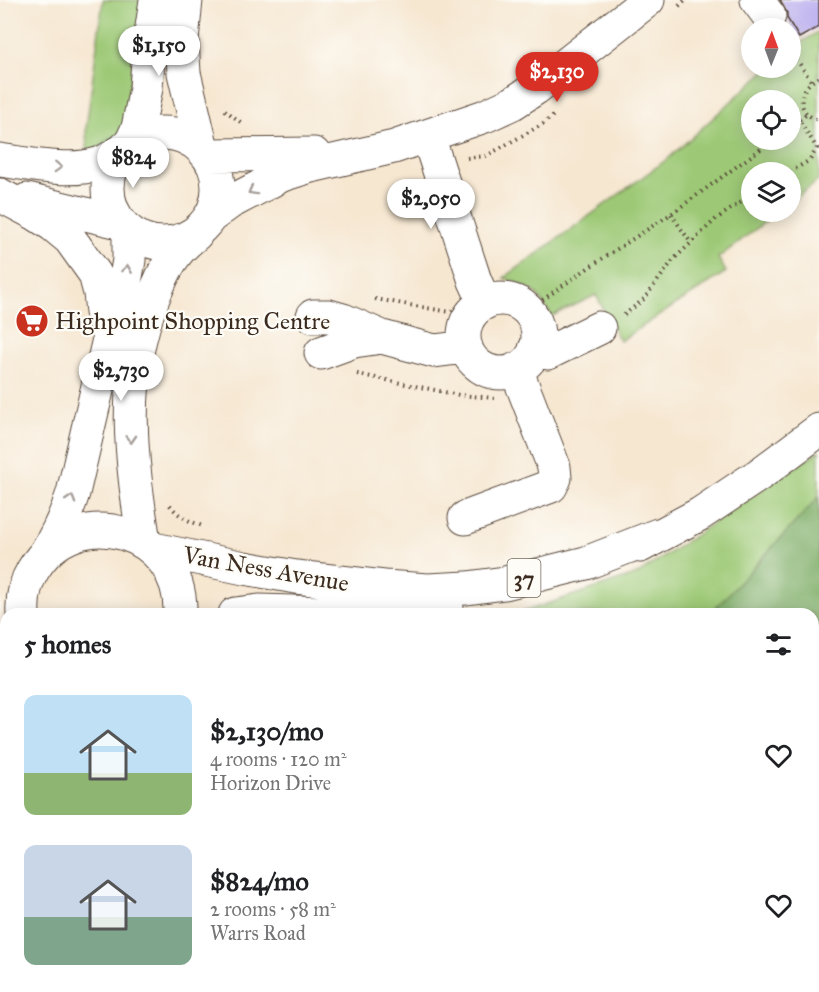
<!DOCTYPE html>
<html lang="en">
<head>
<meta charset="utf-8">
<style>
  body { margin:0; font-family:"IM FELL Great Primer",serif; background:#f2f2f2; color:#202124; height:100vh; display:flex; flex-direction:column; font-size:22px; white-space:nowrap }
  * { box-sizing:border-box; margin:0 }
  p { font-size:20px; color:#757577 }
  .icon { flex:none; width:33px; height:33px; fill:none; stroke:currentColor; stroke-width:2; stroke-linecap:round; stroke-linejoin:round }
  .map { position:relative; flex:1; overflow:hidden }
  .details { position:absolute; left:0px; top:608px; width:819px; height:386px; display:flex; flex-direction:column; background:#fff; border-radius:18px 18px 0 0; box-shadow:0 3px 15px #0003 }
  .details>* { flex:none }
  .needle { width:39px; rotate:1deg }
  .fabs { position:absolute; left:741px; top:18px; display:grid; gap:12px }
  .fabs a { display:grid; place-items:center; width:60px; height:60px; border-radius:50%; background:#fff; box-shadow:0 3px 15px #0003; font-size:30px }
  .price { position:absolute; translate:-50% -51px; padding:0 14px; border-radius:21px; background:#fff; color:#222; font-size:20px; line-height:39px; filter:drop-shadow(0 2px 3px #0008) }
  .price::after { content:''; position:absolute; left:50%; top:36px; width:18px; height:14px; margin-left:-9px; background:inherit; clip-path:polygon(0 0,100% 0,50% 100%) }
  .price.selected { background:#d93025; color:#fff }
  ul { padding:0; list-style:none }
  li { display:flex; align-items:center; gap:18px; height:150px; padding:0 24px }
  li span { display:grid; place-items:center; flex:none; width:168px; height:120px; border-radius:12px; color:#555 }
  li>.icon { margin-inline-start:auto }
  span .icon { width:72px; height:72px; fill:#fffc; stroke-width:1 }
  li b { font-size:26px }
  h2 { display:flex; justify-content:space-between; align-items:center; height:72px; padding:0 24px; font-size:26px }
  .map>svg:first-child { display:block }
  .green { fill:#9dc976; stroke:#6c7a4a; stroke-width:1.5; fill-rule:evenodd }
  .forest { fill:#7ead67; stroke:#5c6c42; stroke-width:1.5 }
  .building { fill:#b2a5ee }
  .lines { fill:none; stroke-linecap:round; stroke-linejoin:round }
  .minor-casing { stroke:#574639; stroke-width:35 }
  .major-casing { stroke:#574639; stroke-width:35 }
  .path { stroke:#574639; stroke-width:4; stroke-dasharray:1.5 4.5; stroke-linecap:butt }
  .minor { stroke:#fff; stroke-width:33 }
  .major { stroke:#fff; stroke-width:33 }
  .oneway { stroke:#a79f9a }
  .labels { text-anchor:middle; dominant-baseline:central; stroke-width:4.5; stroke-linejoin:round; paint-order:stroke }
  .shield { fill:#fdfcf7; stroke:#75695f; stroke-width:1.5 }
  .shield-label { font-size:22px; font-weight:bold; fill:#3b2a1e }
  .poi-label { font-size:24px; fill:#3b2a1e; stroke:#fdfcf7; text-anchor:start }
  .street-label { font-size:24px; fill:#3b2a1e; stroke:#fdfcf7 }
</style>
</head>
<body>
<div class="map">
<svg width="819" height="992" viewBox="0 0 819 992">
  <rect width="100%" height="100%" fill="#fdfcf7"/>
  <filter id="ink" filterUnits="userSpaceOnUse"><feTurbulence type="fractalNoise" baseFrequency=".0167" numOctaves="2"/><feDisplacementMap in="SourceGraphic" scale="12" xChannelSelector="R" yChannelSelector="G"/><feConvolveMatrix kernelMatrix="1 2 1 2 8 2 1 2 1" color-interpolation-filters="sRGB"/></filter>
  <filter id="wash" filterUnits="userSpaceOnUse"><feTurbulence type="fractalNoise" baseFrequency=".008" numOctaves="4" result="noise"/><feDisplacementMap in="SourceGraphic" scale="24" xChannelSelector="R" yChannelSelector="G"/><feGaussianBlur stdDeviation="1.35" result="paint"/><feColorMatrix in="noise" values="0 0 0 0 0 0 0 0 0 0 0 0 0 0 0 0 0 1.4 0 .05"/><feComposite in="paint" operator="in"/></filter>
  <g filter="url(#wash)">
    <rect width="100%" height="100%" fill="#f6e7d1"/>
    <!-- green -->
    <path class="green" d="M103 0H144L122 133 96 150H87L86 129Z
      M819 31V180L791 202 790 172H752V212H778L718 258 726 272 620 341 596 295 552 316 535 292 519 283 504 278 670 157 768 68H790L791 49ZM752 100H790V140H752Z
      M819 451V992H0V694H6V987H813V614L520 613 638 574Z"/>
    <!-- forest -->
    <path class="forest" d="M819 497V666L817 670 819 674V992H651V987H813V614L711 613Z
      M280 987H420V992H278Z
      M517 987H643L640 992H518Z"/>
    <g id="blocks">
      <!-- building -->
      <path class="building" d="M780 0H819V27L799 38 787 18V13Z"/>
    </g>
  </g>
  <g filter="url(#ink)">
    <use href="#blocks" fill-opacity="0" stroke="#574639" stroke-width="1.5"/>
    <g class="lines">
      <!-- minor casing -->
      <g class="minor-casing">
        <path id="minor" d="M186 0 182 40 184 73 202 149
          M757 0 769 16
          M108 188a55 55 0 1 1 110 0a55 55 0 1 1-110 0Z
          M428 136 475 281 485 303
          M131 143 138 128 146 88 149 48 156 0
          M208 155 314 154
          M0 160C29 164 70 173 98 164 105 162 112 157 119 153
          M0 195 36 214 53 225 70 239 95 274 100 293 102 312 108 335
          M27 200 119 222
          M211 216 229 203 282 175 307 167 394 147 485 116 513 103 536 88 648 0
          M464 336a37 37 0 1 1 74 0a37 37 0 1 1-74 0Z
          M313 316H329L343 320 382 337 434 351 466 347
          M535 349 548 353 599 328
          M321 353 354 341 382 337
          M465 518 551 486 555 478 554 467 516 369
          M144 542C131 458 120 380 153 298 160 281 167 264 179 250 184 244 190 239 196 234
          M46 552C59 532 66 515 73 493L109 339 126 277 129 260V232
          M813 920 819 913
          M444 992 445 987
          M755 992 759 987"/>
      </g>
      <!-- major casing -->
      <g class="major-casing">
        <path id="major" d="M640 546 700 514 760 474 819 430
          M154 549 244 568 296 577 384 587 428 590 467 588 505 583 586 563 658 535
          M23 614C22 598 25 583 33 570 75 498 183 530 180 614
          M235 614 259 611 359 614
          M374 614 447 608
          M0 665H6"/>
      </g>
      <!-- path -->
      <path class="path" d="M679 6 685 0
        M790 49 811 81
        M819 78C797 86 795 115 819 120
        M225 110 243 124
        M790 127 807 114
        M467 158 486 156 543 124 553 116
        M790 172 810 160 817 148 799 120
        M671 214 691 243
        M512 287 520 290 538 303 588 268 671 214 773 140
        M375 299 450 312 455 309
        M538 303 549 320
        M624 315 644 299 674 259 691 243 716 219 752 195
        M357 374 459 395 494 398
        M170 505C178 516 190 522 203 526
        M813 757 819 752
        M0 765 6 766
        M259 987V992
        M555 987 559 992"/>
      <!-- minor -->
      <use href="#minor" class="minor"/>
      <!-- major -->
      <use href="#major" class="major"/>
    </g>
    <!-- one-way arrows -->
    <defs><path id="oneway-chevron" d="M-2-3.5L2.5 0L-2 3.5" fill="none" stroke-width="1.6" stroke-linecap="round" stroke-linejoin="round" transform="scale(1.5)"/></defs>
    <g class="oneway">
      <use href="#oneway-chevron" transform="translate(58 167) rotate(2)"/>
      <use href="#oneway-chevron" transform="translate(252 191) rotate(151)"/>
      <use href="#oneway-chevron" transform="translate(127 269) rotate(-81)"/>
      <use href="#oneway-chevron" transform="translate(131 439) rotate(87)"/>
      <use href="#oneway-chevron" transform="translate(71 499) rotate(-73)"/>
    </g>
  </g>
  <!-- icons -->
  <defs>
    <g id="supermarket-disc" transform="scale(1.725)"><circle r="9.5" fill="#c8321e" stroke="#fdfcf7"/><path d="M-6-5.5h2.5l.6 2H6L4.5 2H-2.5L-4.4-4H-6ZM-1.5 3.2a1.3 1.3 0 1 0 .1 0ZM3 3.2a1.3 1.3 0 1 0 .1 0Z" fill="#fff"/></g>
  </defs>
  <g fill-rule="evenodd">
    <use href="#supermarket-disc" x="32" y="321"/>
  </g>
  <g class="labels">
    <!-- shield labels -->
    <rect class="shield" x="507.5" y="559" width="33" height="38" rx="4.5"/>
    <g class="shield-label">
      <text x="524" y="578">37</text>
    </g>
    <!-- poi labels -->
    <g class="poi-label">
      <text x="55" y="321">Highpoint Shopping Centre</text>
    </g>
    <!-- street labels -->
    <g class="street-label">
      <text transform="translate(266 569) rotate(10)">Van Ness Avenue</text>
    </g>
  </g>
</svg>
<div class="fabs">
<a><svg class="needle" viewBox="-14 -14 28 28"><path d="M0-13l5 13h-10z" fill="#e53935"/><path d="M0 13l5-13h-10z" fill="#757577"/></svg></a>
<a><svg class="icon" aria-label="locate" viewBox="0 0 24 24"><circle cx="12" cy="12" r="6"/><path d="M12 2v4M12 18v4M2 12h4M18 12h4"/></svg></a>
<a><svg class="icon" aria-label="layers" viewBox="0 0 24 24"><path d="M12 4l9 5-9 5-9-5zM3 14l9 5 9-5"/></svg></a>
</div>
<b class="price" style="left:159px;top:77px">$1,150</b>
<b class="price selected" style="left:557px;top:103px">$2,130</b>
<b class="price" style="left:133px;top:189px">$824</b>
<b class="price" style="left:431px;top:230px">$2,050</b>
<b class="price" style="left:121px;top:402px">$2,730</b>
<section class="details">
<h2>5 homes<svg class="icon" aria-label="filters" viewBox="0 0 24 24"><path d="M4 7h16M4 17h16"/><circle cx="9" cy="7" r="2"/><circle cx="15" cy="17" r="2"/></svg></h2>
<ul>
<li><span style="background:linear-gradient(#bfe0f5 65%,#8fb573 0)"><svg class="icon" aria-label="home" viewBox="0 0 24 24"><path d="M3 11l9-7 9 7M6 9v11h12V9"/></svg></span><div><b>$2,130/mo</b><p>4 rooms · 120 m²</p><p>Horizon Drive</p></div><svg class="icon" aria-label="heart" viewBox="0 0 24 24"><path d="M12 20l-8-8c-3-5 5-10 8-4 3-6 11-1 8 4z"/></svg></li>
<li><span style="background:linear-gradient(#c9d6e8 60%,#7fa58c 0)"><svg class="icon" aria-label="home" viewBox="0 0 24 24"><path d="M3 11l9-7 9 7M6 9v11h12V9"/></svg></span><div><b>$824/mo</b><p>2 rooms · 58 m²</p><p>Warrs Road</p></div><svg class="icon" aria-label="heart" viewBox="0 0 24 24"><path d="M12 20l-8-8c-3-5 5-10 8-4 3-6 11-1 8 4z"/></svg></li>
</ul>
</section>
</div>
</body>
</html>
